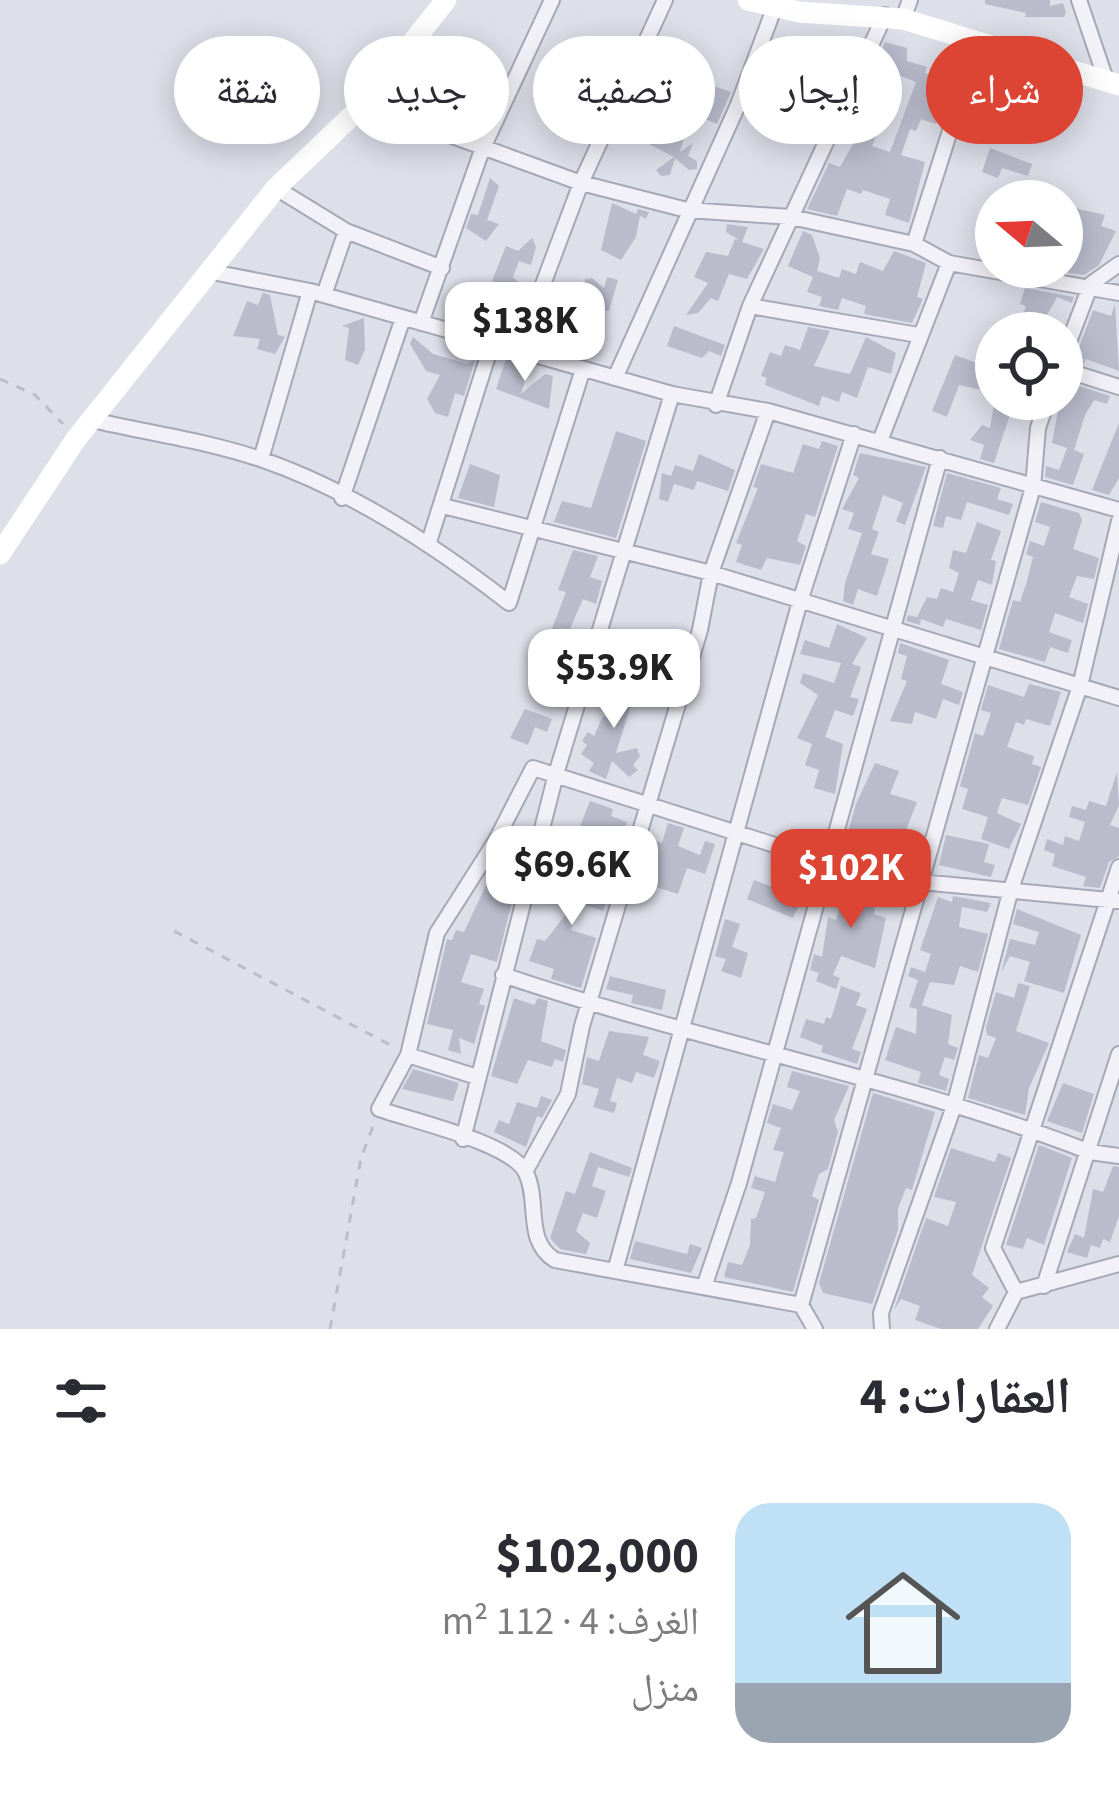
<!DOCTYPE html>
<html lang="ar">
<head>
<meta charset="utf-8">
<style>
  body { margin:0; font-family:"Source Sans 3","Noto Naskh Arabic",sans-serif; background:#f7f7f7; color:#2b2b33; direction:rtl; height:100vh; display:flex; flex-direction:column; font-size:45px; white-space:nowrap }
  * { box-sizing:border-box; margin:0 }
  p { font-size:39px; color:#7c7c81 }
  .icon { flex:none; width:66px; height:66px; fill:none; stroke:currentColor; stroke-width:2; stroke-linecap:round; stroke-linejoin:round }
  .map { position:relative; height:1329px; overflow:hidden; direction:ltr }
  .panel { display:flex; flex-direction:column; background:#fff; flex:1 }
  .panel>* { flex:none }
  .guide { position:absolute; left:36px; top:36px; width:1047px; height:108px; direction:rtl; display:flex; gap:24px }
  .needle { width:78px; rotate:289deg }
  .controls { position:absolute; left:975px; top:180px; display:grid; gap:24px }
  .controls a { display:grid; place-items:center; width:108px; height:108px; border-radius:50%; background:#fff; box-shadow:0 6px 30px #0003; font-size:60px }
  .price { position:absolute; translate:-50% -102px; padding:0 27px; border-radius:24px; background:#fff; color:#222; font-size:39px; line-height:78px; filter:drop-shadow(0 3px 6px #0008) }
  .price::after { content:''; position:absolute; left:50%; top:72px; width:36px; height:27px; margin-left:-18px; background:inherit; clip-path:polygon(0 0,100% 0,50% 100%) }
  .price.current { background:#dc4434; color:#fff }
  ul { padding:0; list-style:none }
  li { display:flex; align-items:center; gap:36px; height:300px; padding:0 48px }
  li+li { border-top:3px solid #e1e1e2 }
  li span { display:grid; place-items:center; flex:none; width:336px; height:240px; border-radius:36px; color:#555 }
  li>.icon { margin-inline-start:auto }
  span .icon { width:144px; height:144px; fill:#fffc; stroke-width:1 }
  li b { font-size:51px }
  h2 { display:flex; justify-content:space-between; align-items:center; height:144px; padding:0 48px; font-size:51px }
  .tag { padding:0 42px; border-radius:54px; background:#fff; box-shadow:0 6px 30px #0003; font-size:42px; line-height:108px }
  .tag.current { background:#dc4434; color:#fff }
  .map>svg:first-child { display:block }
  .building { fill:#babccc }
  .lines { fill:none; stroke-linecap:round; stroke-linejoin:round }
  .street-casing { stroke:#a6a8b7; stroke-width:18 }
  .path { stroke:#bcbdc8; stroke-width:3; stroke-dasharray:9 9; stroke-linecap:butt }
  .street { stroke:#f1f1f7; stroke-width:14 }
  .secondary { stroke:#fff; stroke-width:21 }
</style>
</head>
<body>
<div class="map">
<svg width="1119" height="1329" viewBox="0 0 1119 1329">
  <rect width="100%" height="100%" fill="#dddfe9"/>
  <!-- building -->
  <path class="building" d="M985 0H1050V6L1063 3 1066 12 1064 17H1025L1026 13 985 4Z
    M885 42 907 48V61L927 67 925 73 954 82 943 115 935 124 921 119 916 131 910 129 901 155 925 162 909 223 885 215 890 199 863 190 861 194 847 189 837 216 807 209 829 163 840 167 860 131 867 133 874 113 884 117 872 146 890 152 916 82 901 76 898 85 870 74Z
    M707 70 711 85 731 92 717 124 684 110 675 117 661 100 656 111 647 108 658 76 683 85 684 79 696 83Z
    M562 81 571 84 567 94 585 100 575 128 542 120 551 94 558 93Z
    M1000 89 1014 94 996 144 981 139Z
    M650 131 684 138 680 152 693 143 688 156 697 161V169L689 170 675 158 670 175 661 176 656 170 674 157 645 142Z
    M990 148 1032 164 1028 176 1002 168 998 178 982 172Z
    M490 178 499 186 487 220 499 224 486 241 466 228 471 214 478 215Z
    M612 203 636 214 638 209 649 212 646 219 640 216 636 237 621 260 601 250Z
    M1066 206 1105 215 1101 226 1116 231 1099 265 1084 275 1062 272Z
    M727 224 748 227 742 242 764 249 747 279 729 274 718 301 711 298 698 313 686 315 708 283 694 277 706 252 728 256 735 239 739 240 726 232Z
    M803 231 812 235 820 258 817 271 839 278 842 269 856 274 860 262 883 271 894 251 926 263 917 297 923 299 912 323 864 314 866 306 842 298 838 310 819 306 822 297 807 292 813 277 788 266Z
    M532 238 536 247 531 265 519 261 513 277 528 292 499 291 504 285 492 281 506 246 518 251Z
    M607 277 618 280 609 311 583 306 585 279 592 278 604 288Z
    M1025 288 1074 297 1072 303 1057 297 1037 333H1017L1026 306 1020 304Z
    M263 293 270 295 278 335 285 337 275 354 257 349 260 339 233 336 247 301 258 305Z
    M1115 304 1119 371 1086 359 1084 364 1074 361 1093 310 1111 316Z
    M364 318 365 350 358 365 345 360 349 328 342 326Z
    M674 326 725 345 721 356 709 351 702 358 667 346Z
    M808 327 830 331 814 366 850 374 866 337 896 353 891 374 868 367 857 398 842 392 839 402 822 396 819 406 765 385 767 378 761 376 770 352 781 356 785 345 800 350Z
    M413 337 433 354 467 364 475 360 464 396 455 393 448 417 435 413 427 399 440 375 426 371 410 344Z
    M955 355 996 370V393L959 385 947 417 932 411Z
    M506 359 530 365 521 394 545 374 553 376 549 409 496 389Z
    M1076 385 1110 396 1107 404 1094 400 1085 415 1074 450 1084 454 1073 485 1045 477 1046 466 1059 470 1067 448 1052 443 1062 389 1073 393Z
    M995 399H1015L994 463 980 459 984 445 970 440 982 425 990 428Z
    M1119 423V478L1109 495 1092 490Z
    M616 431 646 441 616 538 554 522 562 501 591 508Z
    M822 441 838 446 815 517 806 514 797 541 806 546 800 565 767 558 761 570 736 562 742 545 736 543 758 488 753 487 761 464 793 473 803 444 819 449Z
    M860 453 926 467 905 525 896 521 903 503 883 495 872 529 879 532 871 554 889 559 877 596 858 589 853 605 843 601 845 583 862 533 848 529 854 513 842 509 859 478 853 475Z
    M699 454 735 470 728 491 697 481 694 490 674 484 668 502 659 499 662 473 671 476 675 465 693 471Z
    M470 464 500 475 494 507 458 498Z
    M947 473 1001 488 997 499 1013 504 1009 515 967 502 961 520 946 516 943 528 933 526Z
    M1041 502 1079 513 1082 520 1073 549 1099 558 1094 579 1077 576 1069 597 1088 604 1083 623 1055 613 1049 632 1072 640 1068 653 1050 647 1045 662 999 649 1013 600 1020 602 1027 581 1033 557 1026 554 1030 541 1044 546 1050 527 1035 522Z
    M977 522 1001 531 991 560 996 561 992 585 978 580 971 600 988 605 981 630 946 619 943 627 921 619 920 625 906 621 908 615 917 617 927 597 937 599 941 588 953 592 959 573 949 568 953 550 966 553Z
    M573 550 598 556 590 577 602 581 596 604 583 599 569 631 561 628 552 655 543 652 566 592 558 590Z
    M837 624 867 638 852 664 861 667 850 697 859 699 853 716 835 710 825 737 843 744 835 794 814 788 819 770 805 765 812 744 797 738 818 695 800 683 803 673 834 683 841 663 800 654 805 640 829 648Z
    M900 643 949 660 941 684 963 692 959 705 943 699 936 719 915 712 912 724 890 721 907 681 901 679 907 656 898 653Z
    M611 673 646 684 642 696 634 695 616 753 637 748 640 756 633 765 638 770 629 777 612 761 606 779 589 771 594 763 581 754 587 745 582 741 588 732 594 736 603 716 608 718 616 694 606 690Z
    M1029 684 1061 692 1050 726 1026 719 1024 725 1016 722 1007 747 1034 756 1032 764 1041 767 1028 805 1002 798 997 813 1021 824 1009 849 981 839 988 817 962 809 968 789 960 786 975 733 983 736 991 713 981 710 988 685 1024 697Z
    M525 709 552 719 547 732 535 727 528 745 510 738Z
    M875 763 899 771 890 794 917 802 904 835 887 829 880 850 849 841 842 853 856 804Z
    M1117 772 1119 805 1110 825 1119 828V856L1109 862 1100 888 1083 886 1086 877 1052 866 1055 854 1044 850 1047 839 1063 845 1065 836 1079 841 1085 822 1069 817 1072 806 1086 810 1089 801 1106 806Z
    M590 801 613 809 611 816 627 822 621 840 613 837 609 847 576 836Z
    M668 823 684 828 678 846 700 855 705 841 715 844 705 874 687 868 678 894 650 885 647 893 634 889 650 839 662 843Z
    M946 835 989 844 984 862 995 865 991 877 939 865Z
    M586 854 579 872 613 883 603 911 582 904 571 930 596 938 581 988 551 979 554 969 529 961 537 939 545 941 567 913 558 888 573 874 566 872 573 858Z
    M836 875 879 884 874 914 886 918 875 968 841 956 833 975 840 978 836 989 816 981 819 973 810 970 814 954 822 957 828 917 836 920 847 887 834 883Z
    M754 880 802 898 793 918 747 899Z
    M486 885 514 894 497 962 471 954 461 982 484 989 479 1004 485 1006 474 1044 459 1038 461 1054 448 1050 453 1030 427 1024 447 939 452 940 456 930 464 932Z
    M953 896 991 903 987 912 962 907 959 927 988 934 978 972 960 966 954 985 930 982 922 1005 952 1015 948 1044 958 1048 954 1060 945 1057 939 1075 949 1079 946 1091 918 1083 921 1072 885 1060 896 1027 916 1034 917 1009 909 1007 918 980 908 976 911 967 925 972 931 954 920 950 938 897 952 902Z
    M1017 909 1081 935 1064 993 1024 981 1030 962 1010 956 1001 973 1010 939 1035 945 1039 932 1013 924Z
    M725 919 740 924 732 947 748 953 741 978 721 971 726 959 715 956Z
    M610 976 666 990 662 1010 631 1003 633 995 606 989Z
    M1018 983 1030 986 1016 1031 1049 1043 1029 1088 1025 1115 968 1098 979 1055 988 1058 996 1038 987 1035 986 1027 996 992 1014 998Z
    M841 986 861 993 856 1005 867 1009 852 1049 861 1052 857 1064 821 1052 823 1046 800 1037 806 1019 824 1024 826 1017 831 1019Z
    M514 998 534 1005 538 998 548 1001 541 1041 566 1050 563 1062 555 1059 552 1067 528 1060 517 1084 491 1076Z
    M609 1031 649 1037 643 1055 660 1061 654 1078 636 1072 632 1083 617 1078 610 1101 617 1103 614 1113 593 1107 599 1089 582 1084 587 1057 599 1061Z
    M413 1069 459 1083 453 1101 402 1089Z
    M792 1071 849 1086 834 1120 838 1132 828 1169 819 1174 812 1196 819 1200 793 1292 724 1277 728 1262 742 1265 750 1245 751 1219 756 1218 765 1192 751 1188 755 1176 775 1182 784 1152 773 1150 781 1128 767 1123 773 1104 792 1110 800 1091 787 1087Z
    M1063 1083 1094 1094 1082 1133 1047 1121Z
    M873 1093 935 1112 912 1190 906 1188 898 1208V1230L872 1304 823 1293 819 1283Z
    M541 1096 552 1100 542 1118 537 1116 526 1147 494 1132 499 1120 509 1124 517 1102 537 1108Z
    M1039 1145 1072 1158 1044 1245 1027 1238 1023 1249 1006 1245Z
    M951 1148 995 1162 998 1153 1011 1158 972 1275 989 1288 982 1297 993 1306 978 1329H941L915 1320 920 1306 901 1299 894 1310 926 1218 948 1226 956 1202 934 1197Z
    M590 1152 632 1168 629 1177 598 1167 592 1186 606 1191 597 1218 583 1213 576 1231 590 1243 586 1254 560 1249 550 1238 566 1191 575 1194Z
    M1113 1166 1119 1167V1216L1110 1242 1103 1239 1100 1248 1091 1245 1087 1258 1067 1252 1075 1234 1084 1238 1093 1189 1103 1192Z
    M635 1241 687 1254 690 1244 702 1248 691 1273 630 1259Z"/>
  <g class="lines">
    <!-- street casing -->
    <g class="street-casing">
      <path id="street" d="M1079 0 1106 80
        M903 19 910 0
        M414 122 581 183 687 210 791 217 914 244 949 263 1119 293
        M276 188 346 231 442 268
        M914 244 978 43
        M212 272 310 291 672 394 768 411 1119 510
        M324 295 346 231
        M750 306 918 335
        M421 323 482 150 552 0
        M518 351 581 183 665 0
        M1062 360 1091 284 1119 264
        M1062 369 1119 387
        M615 378 738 105 775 6
        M716 405 750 306 885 15
        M92 420C148 433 208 441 263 460 350 490 437 547 509 603L583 369
        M880 441 949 263
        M261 459 310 291
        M342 498 403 318
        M443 506 711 573 1119 698
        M428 545 492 343
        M503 975C697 1041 900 1078 1090 1152L1119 1156
        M408 1055 477 1077
        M463 1139 556 774 672 394
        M526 1170 568 1094 582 1026 700 630 711 573 768 411
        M615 1271 800 601 854 434
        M1044 1286 1119 1054
        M704 1287 739 1183 940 458
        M1016 1292 993 1248 1119 867
        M801 1305 1033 487 1038 428 1048 399
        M815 1329 801 1305 555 1260C524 1241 540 1202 526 1173 512 1143 413 1121 379 1109L408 1055 437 933 495 842 533 768 825 861 921 882 1119 901
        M882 1329 881 1313 954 1106 1011 889 1080 686 1119 521
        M997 1329 1016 1292 1119 1264"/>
    </g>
    <!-- path -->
    <path class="path" d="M0 379 35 395 63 424
      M174 931 396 1048
      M330 1329 361 1158 375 1121"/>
    <!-- street -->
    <use href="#street" class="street"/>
    <!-- secondary -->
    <path class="secondary" d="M748 0 799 12 903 19 1119 85
      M0 554 76 439 276 188 362 106 446 0"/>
  </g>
</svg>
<div class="controls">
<a><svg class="needle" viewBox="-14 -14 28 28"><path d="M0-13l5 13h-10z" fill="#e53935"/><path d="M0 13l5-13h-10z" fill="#7c7c81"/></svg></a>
<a><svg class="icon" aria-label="locate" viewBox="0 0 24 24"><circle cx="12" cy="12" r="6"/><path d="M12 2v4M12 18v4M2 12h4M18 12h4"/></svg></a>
</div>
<b class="price" style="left:525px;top:384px">$138K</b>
<b class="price" style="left:614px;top:731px">$53.9K</b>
<b class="price" style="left:572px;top:928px">$69.6K</b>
<b class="price current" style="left:851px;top:931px">$102K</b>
<div class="guide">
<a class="tag current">شراء</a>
<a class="tag">إيجار</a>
<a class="tag">تصفية</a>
<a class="tag">جديد</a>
<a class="tag">شقة</a>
</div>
</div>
<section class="panel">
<h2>العقارات: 4<svg class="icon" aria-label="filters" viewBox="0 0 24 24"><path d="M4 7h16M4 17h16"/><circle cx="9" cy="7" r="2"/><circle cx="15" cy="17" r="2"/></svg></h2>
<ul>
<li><span style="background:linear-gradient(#bfe0f5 75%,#9aa5b1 0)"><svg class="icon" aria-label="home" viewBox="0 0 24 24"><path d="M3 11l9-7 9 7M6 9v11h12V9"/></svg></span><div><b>$102,000</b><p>الغرف: 4 · 112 m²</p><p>منزل</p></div></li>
</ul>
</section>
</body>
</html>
